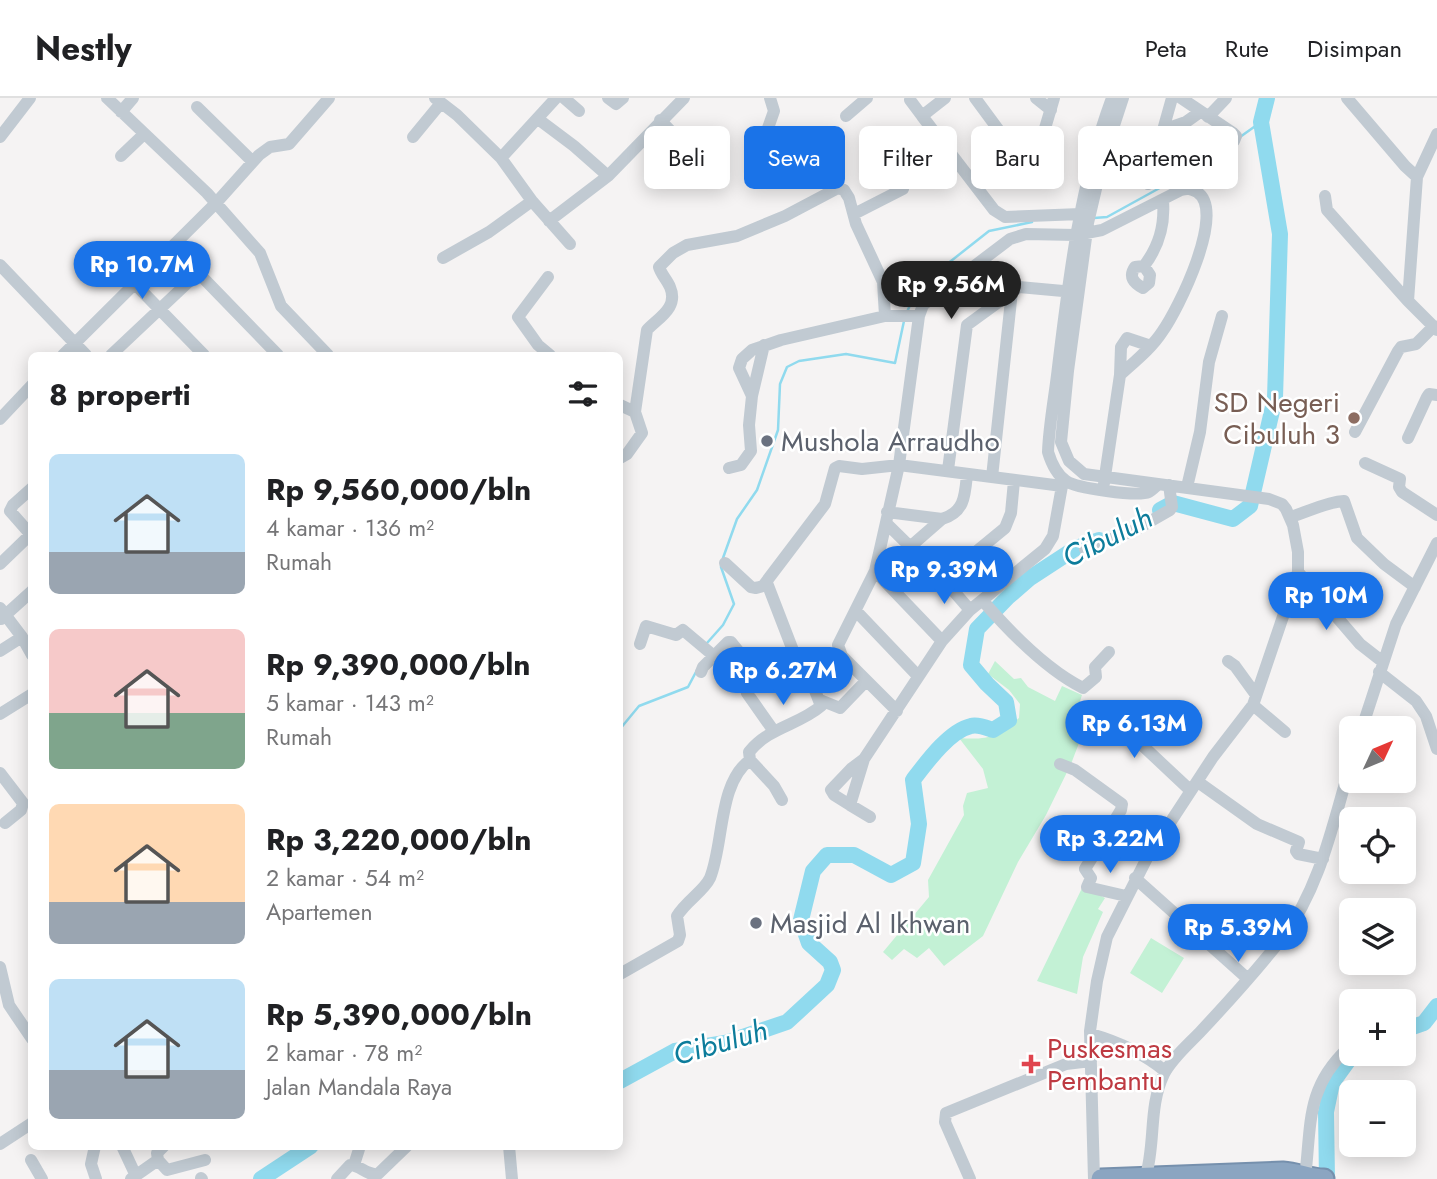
<!DOCTYPE html>
<html lang="id">
<head>
<meta charset="utf-8">
<style>
  body { margin:0; font-family:Jost,sans-serif; background:#f6f6f6; color:#202124; height:100vh; display:flex; flex-direction:column; font-size:26px; white-space:nowrap }
  * { box-sizing:border-box; margin:0 }
  p { font-size:23px; color:#757577 }
  .icon { flex:none; width:38px; height:38px; fill:none; stroke:currentColor; stroke-width:2; stroke-linecap:round; stroke-linejoin:round }
  .map { position:relative; flex:1; overflow:hidden }
  .panel { position:absolute; left:28px; top:254px; width:595px; height:798px; display:flex; flex-direction:column; background:#fff; border-radius:10px; box-shadow:0 4px 18px #0003 }
  .panel>* { flex:none }
  .top-card { position:absolute; left:644px; top:28px; width:665px; height:63px; display:flex; gap:14px }
  .needle { width:46px; rotate:46deg }
  .fabs { position:absolute; left:1339px; top:618px; display:grid; gap:14px }
  .fabs a { display:grid; place-items:center; width:77px; height:77px; border-radius:10px; background:#fff; box-shadow:0 4px 18px #0003; font-size:35px }
  .price { position:absolute; translate:-50% -60px; padding:0 16px; border-radius:24px; background:#1a73e8; color:#fff; font-size:23px; line-height:46px; filter:drop-shadow(0 2px 4px #0008) }
  .price::after { content:''; position:absolute; left:50%; top:42px; width:21px; height:16px; margin-left:-10px; background:inherit; clip-path:polygon(0 0,100% 0,50% 100%) }
  .price.selected { background:#222; color:#fff }
  ul { padding:0; list-style:none }
  li { display:flex; align-items:center; gap:21px; height:175px; padding:0 21px }
  li span { display:grid; place-items:center; flex:none; width:196px; height:140px; border-radius:10px; color:#555 }
  li>.icon { margin-inline-start:auto }
  span .icon { width:84px; height:84px; fill:#fffc; stroke-width:1 }
  li b { font-size:30px }
  h2 { display:flex; justify-content:space-between; align-items:center; height:84px; padding:0 21px; font-size:30px }
  .chip { padding:0 24px; border-radius:10px; background:#fff; box-shadow:0 4px 18px #0003; font-size:24px; line-height:63px }
  .chip.selected { background:#1a73e8; color:#fff }
  header { display:flex; align-items:center; gap:42px; box-sizing:border-box; height:98px; padding:0 35px; background:#fff; border-bottom:2px solid #e0e0e0 }
  header strong { font-size:33px }
  nav { display:flex; gap:38px; margin-inline-start:auto; font-size:24px }
  .map>svg:first-child { display:block }
  .green { fill:#c3f1d5 }
  .lines { fill:none; stroke-linecap:round; stroke-linejoin:round }
  .stream { stroke:#90daee; stroke-width:2.5 }
  .river { stroke:#90daee; stroke-width:16 }
  .highway-casing { stroke:#7690ad; stroke-width:23 }
  .minor { stroke:#c1cad2; stroke-width:12 }
  .highway { stroke:#8ba5c1; stroke-width:19 }
  .education-dot { fill:#8d6e63; stroke:#fff; stroke-width:2.5 }
  .worship-dot { fill:#6b7280; stroke:#fff; stroke-width:2.5 }
  .health-dot { fill:#e0444e; stroke:#fff; stroke-width:2.5 }
  .labels { text-anchor:middle; dominant-baseline:central; stroke-width:5; stroke-linejoin:round; paint-order:stroke }
  .education-label { font-size:28px; fill:#785e54; stroke:#fff; text-anchor:end }
  .worship-label { font-size:28px; fill:#5b616d; stroke:#fff; text-anchor:start }
  .health-label { font-size:28px; fill:#be3a42; stroke:#fff; text-anchor:start }
  .water-label { font-size:30px; font-style:italic; fill:#0c7c9b; stroke:#fff }
</style>
</head>
<body>
<header>
<strong>Nestly</strong>
<nav><a>Peta</a><a>Rute</a><a>Disimpan</a></nav>
</header>
<div class="map">
<svg width="1437" height="1081" viewBox="0 0 1437 1081">
  <rect width="100%" height="100%" fill="#f5f3f3"/>
  <!-- green -->
  <path class="green" d="M995 563 1014 581 1021 580 1028 589 1055 603 1062 588 1082 597 1069 637 1079 645 1071 666 1046 717 1018 764 983 838 944 868 929 850 917 860 904 851 892 862 883 854 929 799 928 782 964 717 963 708 967 695 988 690 983 671 959 640C988 642 998 639 1019 620L1020 606 1009 592 988 576Z
    M1083 788 1105 800 1098 811 1103 814 1083 859 1077 896 1037 883Z
    M1151 840 1184 860 1162 895 1130 875Z"/>
  <g class="lines">
    <!-- stream -->
    <path class="stream" d="M1240 39 1261 24
      M1094 120 1107 119 1176 81
      M907 214 918 189 989 133 1032 124
      M723 460 737 421 757 392 778 332 780 286 787 269 799 263 846 256 895 265 904 223
      M707 545 723 527 734 506 721 469
      M620 631 639 608 688 589 697 572"/>
    <!-- river -->
    <path class="river" d="M1160 412 1173 405 1233 421 1250 408 1275 300 1280 136 1261 24 1267 0
      M1404 932 1424 925 1437 908
      M620 983 675 953 725 945 787 924 827 887 833 872 830 864 809 845 801 822 813 773 827 757H854L891 777 913 765 919 726 913 682C926 665 949 633 971 628 978 626 987 630 993 632L1009 622 1006 604 987 586 971 567 977 531 1008 499 1030 480 1076 450 1099 442
      M261 1081 311 1048
      M1327 1081 1326 1014 1332 985 1353 956"/>
    <!-- highway casing -->
    <g class="highway-casing">
      <path id="highway" d="M1101 1081 1283 1074C1298 1075 1310 1081 1324 1081"/>
    </g>
    <!-- minor -->
    <path class="minor" d="M107 0 207 95 260 155 281 208 328 257
      M435 0 457 17 501 60 532 103 570 146
      M564 0 579 13
      M608 0 616 6 623 0
      M770 0 774 13 768 30 780 49
      M945 0 922 18 994 112 1005 119 1081 116
      M975 0 1020 61 1029 66 1035 64 1054 0
      M1036 0 1051 12
      M1112 0C1080 86 1069 178 1058 269 1055 297 1049 326 1048 354 1051 364 1056 376 1066 383 1076 390 1137 399 1149 394 1150 394 1157 387 1158 387
      M1172 0 1163 32 1186 24 1200 14
      M1347 0 1405 68 1417 79
      M910 2 922 18
      M197 9 252 63
      M121 14 133 0
      M846 18 867 0
      M1208 19 1226 0
      M538 21 574 48 608 78
      M660 22 710 74
      M1437 36 1417 79 1408 203 1437 232
      M0 39 30 0
      M413 39 441 5
      M1106 52 1148 86 1181 72 1234 43 1236 38 1233 35 1181 0
      M121 58 143 37
      M501 60 556 0
      M1325 98 1327 112 1408 203
      M854 116 903 91
      M549 123 608 78 684 0
      M179 155 278 257
      M443 160 489 134 532 103
      M0 167 86 257
      M1144 168 1150 177 1149 185 1143 190C1134 185 1128 179 1135 169L1144 168C1159 148 1165 128 1163 103
      M548 179 518 219 538 247 550 257
      M134 185 204 257
      M63 257 216 105 259 57 270 49 289 46 329 0
      M111 257 198 175
      M752 298 764 247
      M620 307 635 314
      M0 321 32 287
      M1355 334 1398 253 1401 249 1416 246 1434 228
      M1408 340 1427 299 1429 296 1437 297
      M620 360 627 356 642 335 635 314 647 232C658 220 679 210 670 189 667 182 661 176 659 169L673 155 687 147 737 138 785 118 838 90 844 92 849 100 856 126 883 184 885 218
      M1365 365 1400 381 1399 389 1402 394 1437 417
      M729 370 741 367 751 353 749 327 752 298 739 270 742 261 752 252 781 242 885 218H919
      M948 372 967 227 1019 189 1074 194
      M992 379 1012 193
      M1066 384 1062 388 899 367 919 218 923 207 1010 141 1026 136 1076 137 1102 132 1181 92C1188 90 1191 91 1197 94 1227 113 1178 212 1162 234 1151 251 1134 264 1120 277
      M1104 385 1120 277 1121 249 1127 240 1151 248
      M1187 389 1200 334 1209 264 1222 218
      M32 390 13 407 10 413 32 438
      M887 414 942 421C965 414 965 397 967 376
      M1290 419C1308 414 1326 404 1344 403L1357 440 1384 466 1415 489
      M886 425 943 481 1005 430 1011 415 1014 383
      M911 448 942 421
      M1085 451 1135 432 1170 412 1172 409 1169 387
      M725 465 751 489 756 490 763 488 825 406 835 370 839 368 862 371 899 367 875 473 838 547 842 558 897 613
      M0 466 30 437
      M1298 474 1360 546 1383 564
      M943 481 970 512
      M767 485 794 555 811 582 821 608C799 627 769 629 749 654L750 662 774 688 782 702
      M983 503C1009 533 1047 572 1083 590L1096 579 1095 569 1109 554
      M0 510 22 539 32 557
      M856 513 918 578
      M1 521 32 493
      M942 543 970 512 1045 451 1053 438 1062 388
      M640 546 646 528 676 537 683 532 714 558
      M0 553 22 539
      M1228 563 1235 568 1256 597
      M701 574 703 569 728 544H731L760 580 747 595 773 632
      M1379 574 1416 603 1426 618 1437 651
      M820 602 840 610 866 583
      M1253 607 1285 634
      M0 616 32 596
      M1131 622 1126 630 1127 633 1191 693
      M1362 630 1396 526 1437 445
      M864 661 852 670 831 692 834 697 850 707 864 661 942 543 875 473
      M1060 666 1075 672 1122 706 1121 712 1085 771 1091 780 1087 789 1126 798
      M0 675 23 705 21 712 5 725
      M1198 684 1257 726 1299 744 1296 753 1298 756 1323 761
      M850 707 870 719
      M1135 780 1248 881
      M0 869 9 907 32 941
      M620 876 678 843 680 837 677 818C686 803 704 793 710 780 724 746 718 685 750 662
      M1091 936C1119 944 1143 955 1165 973
      M0 1046 32 1025
      M95 1048 91 1066 96 1081
      M122 1048 136 1078
      M164 1048 157 1055 158 1062 167 1072 205 1062
      M509 1048 512 1081
      M31 1062 42 1081
      M354 1067 360 1048
      M201 1080 202 1081
      M131 1081 158 1062
      M337 1081 350 1067C360 1067 367 1078 378 1076L407 1048
      M970 1081 945 1024 946 1015 1066 966 1091 963
      M1094 1081 1090 933 1097 883 1107 839 1147 760 1213 659 1253 607 1293 489 1298 474V454L1293 427 1286 411 1282 406 1269 401 1084 376 1069 363 1061 344 1068 273 1088 125 1103 61 1123 0
      M1145 1081C1156 1047 1148 1009 1164 976 1172 960 1190 945 1202 932 1230 902 1258 871 1283 839 1321 788 1333 724 1351 665
      M1303 1081 1306 1071C1311 1022 1308 988 1347 951"/>
    <!-- highway -->
    <use href="#highway" class="highway"/>
  </g>
  <!-- markers -->
  <circle class="education-dot" cx="1354" cy="320" r="7"/>
  <g class="worship-dot">
    <circle cx="767" cy="343" r="7"/>
    <circle cx="756" cy="825" r="7"/>
  </g>
  <path class="health-dot" d="M1027.5 955.5h7v7h7v7h-7v7h-7v-7h-7v-7h7z"/>
  <g class="labels">
    <!-- education labels -->
    <g class="education-label">
      <text x="1340" y="304">SD Negeri<tspan x="1340" dy="32">Cibuluh 3</tspan></text>
    </g>
    <!-- worship labels -->
    <g class="worship-label">
      <text x="781" y="343">Mushola Arraudho</text>
      <text x="770" y="825">Masjid Al Ikhwan</text>
    </g>
    <!-- health labels -->
    <g class="health-label">
      <text x="1047" y="950">Puskesmas<tspan x="1047" dy="32">Pembantu</tspan></text>
    </g>
    <!-- water labels -->
    <g class="water-label">
      <text transform="translate(1107 439) rotate(-27)">Cibuluh</text>
      <text transform="translate(720 944) rotate(-16)">Cibuluh</text>
    </g>
  </g>
</svg>
<div class="fabs">
<a><svg class="needle" viewBox="-14 -14 28 28"><path d="M0-13l5 13h-10z" fill="#e53935"/><path d="M0 13l5-13h-10z" fill="#757577"/></svg></a>
<a><svg class="icon" aria-label="locate" viewBox="0 0 24 24"><circle cx="12" cy="12" r="6"/><path d="M12 2v4M12 18v4M2 12h4M18 12h4"/></svg></a>
<a><svg class="icon" aria-label="layers" viewBox="0 0 24 24"><path d="M12 4l9 5-9 5-9-5zM3 14l9 5 9-5"/></svg></a>
<a>+</a>
<a>−</a>
</div>
<b class="price" style="left:142px;top:203px">Rp 10.7M</b>
<b class="price selected" style="left:951px;top:223px">Rp 9.56M</b>
<b class="price" style="left:944px;top:508px">Rp 9.39M</b>
<b class="price" style="left:1326px;top:534px">Rp 10M</b>
<b class="price" style="left:783px;top:609px">Rp 6.27M</b>
<b class="price" style="left:1134px;top:662px">Rp 6.13M</b>
<b class="price" style="left:1110px;top:777px">Rp 3.22M</b>
<b class="price" style="left:1238px;top:866px">Rp 5.39M</b>
<div class="top-card">
<a class="chip">Beli</a>
<a class="chip selected">Sewa</a>
<a class="chip">Filter</a>
<a class="chip">Baru</a>
<a class="chip">Apartemen</a>
</div>
<section class="panel">
<h2>8 properti<svg class="icon" aria-label="filters" viewBox="0 0 24 24"><path d="M4 7h16M4 17h16"/><circle cx="9" cy="7" r="2"/><circle cx="15" cy="17" r="2"/></svg></h2>
<ul>
<li><span style="background:linear-gradient(#bfe0f5 70%,#9aa5b1 0)"><svg class="icon" aria-label="home" viewBox="0 0 24 24"><path d="M3 11l9-7 9 7M6 9v11h12V9"/></svg></span><div><b>Rp 9,560,000/bln</b><p>4 kamar · 136 m²</p><p>Rumah</p></div></li>
<li><span style="background:linear-gradient(#f6c9c9 60%,#7fa58c 0)"><svg class="icon" aria-label="home" viewBox="0 0 24 24"><path d="M3 11l9-7 9 7M6 9v11h12V9"/></svg></span><div><b>Rp 9,390,000/bln</b><p>5 kamar · 143 m²</p><p>Rumah</p></div></li>
<li><span style="background:linear-gradient(#ffd9b3 70%,#9aa5b1 0)"><svg class="icon" aria-label="home" viewBox="0 0 24 24"><path d="M3 11l9-7 9 7M6 9v11h12V9"/></svg></span><div><b>Rp 3,220,000/bln</b><p>2 kamar · 54 m²</p><p>Apartemen</p></div></li>
<li><span style="background:linear-gradient(#bfe0f5 65%,#9aa5b1 0)"><svg class="icon" aria-label="home" viewBox="0 0 24 24"><path d="M3 11l9-7 9 7M6 9v11h12V9"/></svg></span><div><b>Rp 5,390,000/bln</b><p>2 kamar · 78 m²</p><p>Jalan Mandala Raya</p></div></li>
</ul>
</section>
</div>
</body>
</html>
